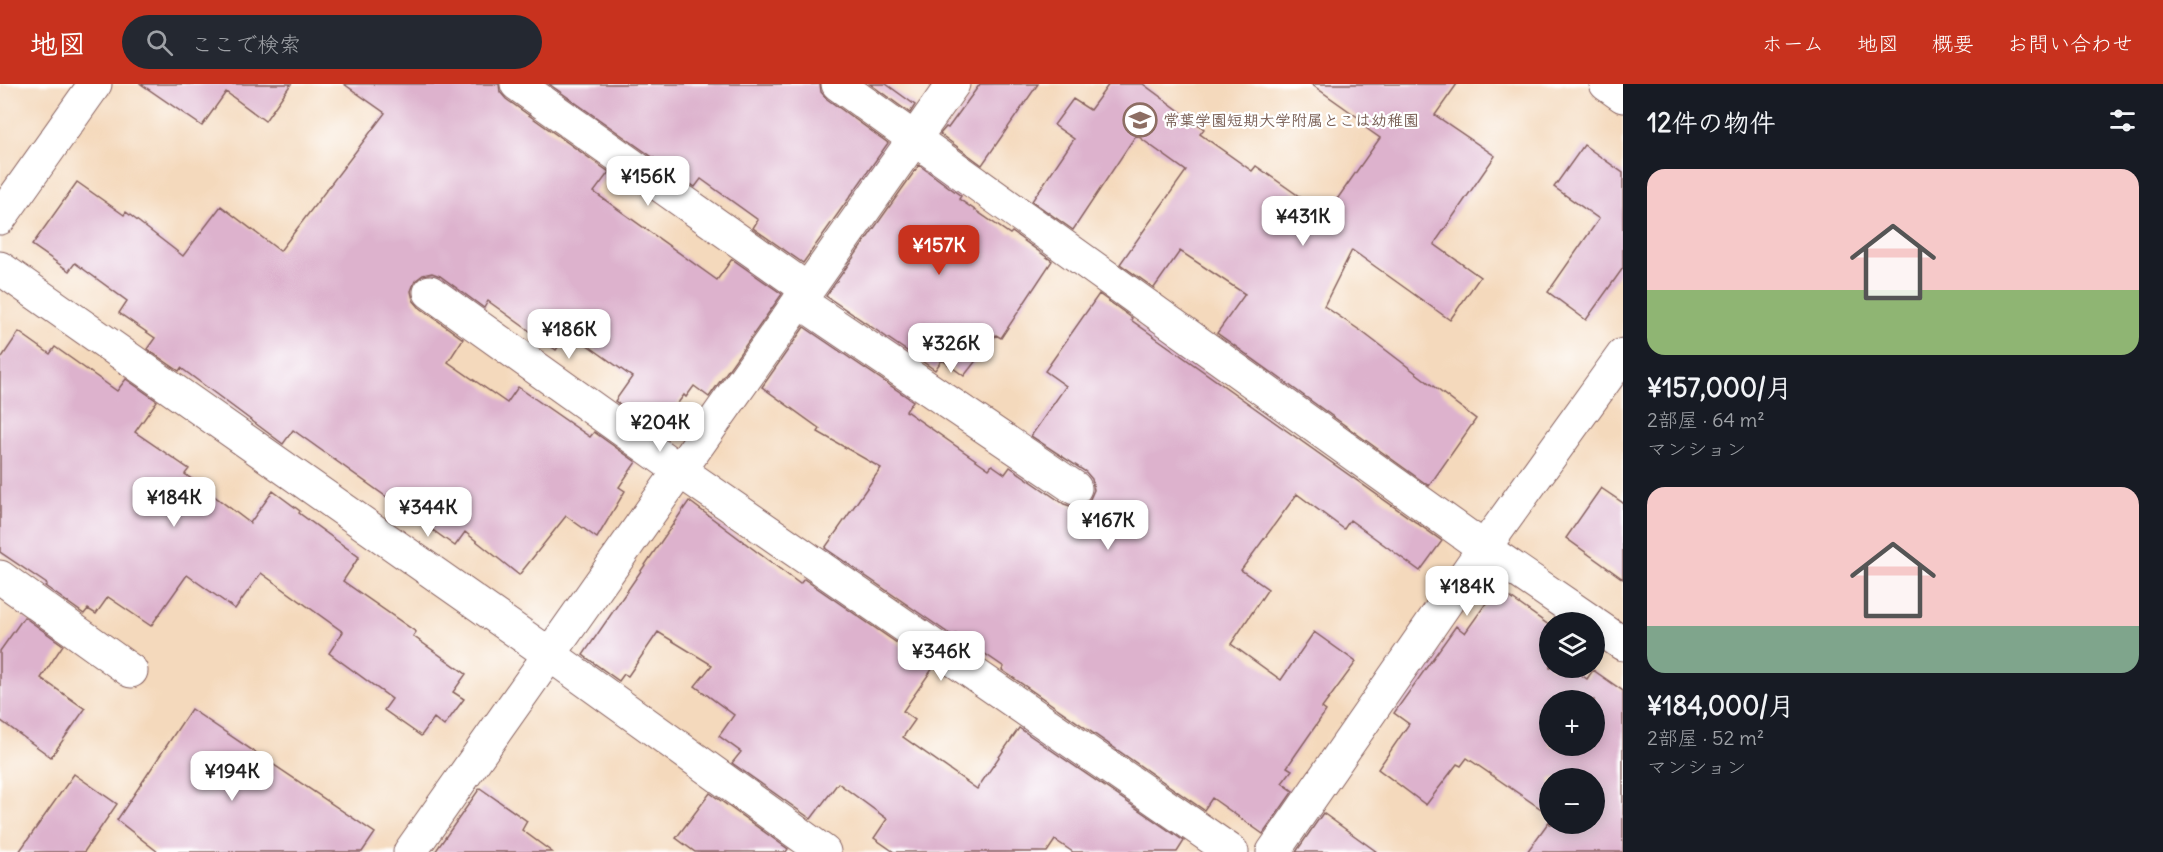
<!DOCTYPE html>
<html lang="ja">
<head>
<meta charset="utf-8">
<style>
  body { margin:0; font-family:Delius,"Klee One",sans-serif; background:#242831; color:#f1f3f6; height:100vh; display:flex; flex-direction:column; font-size:22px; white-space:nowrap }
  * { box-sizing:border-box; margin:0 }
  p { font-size:20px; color:#9ea1a6 }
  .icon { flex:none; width:33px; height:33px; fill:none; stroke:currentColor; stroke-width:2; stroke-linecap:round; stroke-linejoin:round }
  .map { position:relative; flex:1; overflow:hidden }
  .panel { display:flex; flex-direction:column; background:#171b24; width:540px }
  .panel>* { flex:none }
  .fabs { position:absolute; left:1539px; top:528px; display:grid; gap:12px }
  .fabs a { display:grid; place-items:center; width:66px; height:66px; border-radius:50%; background:#171b24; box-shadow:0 3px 15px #0003; font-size:30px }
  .price { position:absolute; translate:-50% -51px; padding:0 14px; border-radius:12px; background:#fff; color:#222; font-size:20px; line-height:39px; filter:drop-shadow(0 2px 3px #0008) }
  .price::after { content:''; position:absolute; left:50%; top:36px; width:18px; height:14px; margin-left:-9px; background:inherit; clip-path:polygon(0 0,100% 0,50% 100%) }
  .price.on { background:#c8321e; color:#fff }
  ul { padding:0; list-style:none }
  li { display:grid; align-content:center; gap:12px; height:318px; padding:0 24px }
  li span { display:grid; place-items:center; height:186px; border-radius:18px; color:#555 }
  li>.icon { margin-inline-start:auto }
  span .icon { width:108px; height:108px; fill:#fffc; stroke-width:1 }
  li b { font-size:26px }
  h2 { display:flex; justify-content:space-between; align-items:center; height:72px; padding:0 24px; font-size:26px }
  header { display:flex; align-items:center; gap:36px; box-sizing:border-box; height:84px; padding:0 30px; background:#c8321e; color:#fff }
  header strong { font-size:28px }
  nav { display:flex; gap:33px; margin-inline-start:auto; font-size:21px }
  .search { width:420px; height:54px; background:#242831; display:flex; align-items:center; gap:15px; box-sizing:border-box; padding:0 21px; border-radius:33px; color:#9ea1a6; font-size:22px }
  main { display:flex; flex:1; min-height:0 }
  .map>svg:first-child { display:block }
  .building { fill:#ddb2cd; fill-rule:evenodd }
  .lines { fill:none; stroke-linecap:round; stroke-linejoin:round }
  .minor-casing { stroke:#86605e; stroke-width:35 }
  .minor { stroke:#fff; stroke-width:33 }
  .labels { text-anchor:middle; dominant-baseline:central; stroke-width:4.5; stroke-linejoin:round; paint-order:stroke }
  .education-label { font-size:16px; font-weight:bold; fill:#785e54; stroke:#fff; text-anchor:start }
</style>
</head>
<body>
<header>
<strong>地図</strong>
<div class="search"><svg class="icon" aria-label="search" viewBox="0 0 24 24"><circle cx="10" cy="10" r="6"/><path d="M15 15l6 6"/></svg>ここで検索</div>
<nav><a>ホーム</a><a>地図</a><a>概要</a><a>お問い合わせ</a></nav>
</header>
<main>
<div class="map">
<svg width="1623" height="768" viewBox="0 0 1623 768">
  <rect width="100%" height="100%" fill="#fff"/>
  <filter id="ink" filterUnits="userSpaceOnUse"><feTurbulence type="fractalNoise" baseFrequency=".0167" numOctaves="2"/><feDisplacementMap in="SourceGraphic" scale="12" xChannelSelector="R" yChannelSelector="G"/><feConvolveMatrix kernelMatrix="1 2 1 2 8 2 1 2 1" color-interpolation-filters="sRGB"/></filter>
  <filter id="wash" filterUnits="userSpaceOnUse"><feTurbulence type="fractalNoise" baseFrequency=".008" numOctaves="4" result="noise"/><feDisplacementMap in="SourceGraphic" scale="24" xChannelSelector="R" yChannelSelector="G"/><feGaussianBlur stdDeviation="1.35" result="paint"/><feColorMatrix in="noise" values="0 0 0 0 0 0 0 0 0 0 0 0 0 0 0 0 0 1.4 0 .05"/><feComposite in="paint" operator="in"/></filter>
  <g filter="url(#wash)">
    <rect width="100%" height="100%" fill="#f4d9bc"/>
    <g id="blocks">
      <!-- building -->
      <path class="building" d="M141 0H291L265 37 226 8 202 42Z
        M344 0H499L500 8 506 15 609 88 594 108 717 196 732 175 782 210 709 313 694 302 686 313 684 311 657 347 615 317 632 293 569 248 556 266 488 217 484 224 440 192 432 189 423 191 415 197 411 207 413 216 419 223 463 255 448 278 507 319 518 303 590 353 594 348 636 378 619 403 625 407 597 454 566 432 519 491 465 448 455 462 293 346 283 360 181 284 179 287 147 265 155 254 119 229 127 217 75 179 69 187 32 161 77 98 124 131 126 128 183 172 221 122 280 167 385 29Z
        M549 0H820L821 8 827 15 888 59 803 179 753 144 758 136 701 95 695 103Z
        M870 0H886L915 21 910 29Z
        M980 0H1038L982 81 940 50 946 43 948 44Z
        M1109 0H1143L1204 45 1200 50 1252 87 1256 82 1326 131 1380 54 1363 42 1366 39 1311 0H1457L1435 31 1495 72 1434 160 1480 193 1450 236 1352 166 1324 222 1361 247 1476 335 1429 402 1217 249 1245 210 1180 167 1154 204 1120 180 1186 87 1136 51 1073 146 1032 117 1074 55 1054 41 1073 15 1090 26Z
        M1584 61 1623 89V184L1586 236 1548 208 1599 135 1554 103Z
        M919 81 961 112 959 115 1010 150 1012 148 1052 177 1001 254 996 251 964 292 942 276 935 286 826 212Z
        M1099 210 1132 234 1131 236 1442 457 1420 487 1350 436 1344 445 1297 410 1241 486 1268 505 1231 560 1281 596 1314 548 1356 578 1322 624 1326 627 1287 683 1292 686 1282 699 1293 707 1263 750 1212 714 1204 726 1002 586 1004 583 956 550 954 553 825 464 881 384 818 348 820 345 762 303 804 243 913 317 906 327 989 385 992 381 1005 390 1010 383 1064 420 1073 423 1083 421 1090 415 1094 406 1092 395 1086 388 1031 352 1066 302 1045 287Z
        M19 248 50 270 55 263 117 307 126 295 157 317 135 348 189 385 185 390 250 439 273 407 300 427 299 429 359 473 343 497 416 548 413 552 466 590 453 608 464 615 444 642 434 634 421 652 384 626 392 615 329 569 343 548 261 489 235 525 187 491 151 542 108 513 96 530 88 525 84 530 45 502 47 500 0 468V276Z
        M1601 404 1623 419V495L1566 454Z
        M689 417 800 500 804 495 933 584 903 627 915 636 903 653 977 705 1019 644 1184 757 1177 768H1073L1055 756 1047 768H894L874 754 887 735 838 699 811 735 732 679 741 668 719 652 734 631 695 602 712 581 658 548 628 592 624 590 619 597 583 571Z
        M1497 504 1550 542V584H1571L1587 595 1593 586 1623 607V768H1527L1550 736V740H1594V694H1550V731L1467 674 1461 682 1457 680 1426 721 1378 685 1409 640 1394 629 1456 542 1465 549ZM1550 616H1594V662H1550Z
        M24 533 63 561 41 594 85 625 51 673 0 636V567Z
        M191 625 375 749 362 768H158L117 736Z
        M74 690 117 720 84 768H19Z
        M480 704 527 737 522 746 552 768H435Z
        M710 709 788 765 786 768H695L676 754Z
        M1323 729 1377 768H1296Z"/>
    </g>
  </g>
  <g filter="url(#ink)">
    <use href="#blocks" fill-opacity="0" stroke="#86605e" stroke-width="1.5"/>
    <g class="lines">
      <!-- minor casing -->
      <g class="minor-casing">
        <path id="minor" d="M517 0 807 205
          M838 0 1484 464 1592 538
          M1606 0 1623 12
          M0 134 95 0
          M0 184 549 570 824 768
          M430 208 679 386 1232 768
          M799 217 1075 404
          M0 493 131 587
          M1594 540 1623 560
          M410 768 953 0
          M1273 768 1484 464 1623 271"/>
      </g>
      <!-- minor -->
      <use href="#minor" class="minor"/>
    </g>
  </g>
  <!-- icons -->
  <defs>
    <g id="school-ring" transform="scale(1.725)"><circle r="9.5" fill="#fff" stroke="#8d6e63" stroke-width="1.5"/><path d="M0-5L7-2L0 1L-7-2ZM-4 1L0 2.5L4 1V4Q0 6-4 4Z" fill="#8d6e63"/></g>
  </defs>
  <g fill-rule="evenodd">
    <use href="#school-ring" x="1140" y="36"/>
  </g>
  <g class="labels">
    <!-- education labels -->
    <g class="education-label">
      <text x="1163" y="36">常葉学園短期大学附属とこは幼稚園</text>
    </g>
  </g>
</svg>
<div class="fabs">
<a><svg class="icon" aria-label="layers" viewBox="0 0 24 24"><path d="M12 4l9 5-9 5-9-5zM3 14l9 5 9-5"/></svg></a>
<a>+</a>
<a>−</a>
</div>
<b class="price" style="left:648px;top:123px">¥156K</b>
<b class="price" style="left:1303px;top:163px">¥431K</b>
<b class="price on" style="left:939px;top:192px">¥157K</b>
<b class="price" style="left:569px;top:276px">¥186K</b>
<b class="price" style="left:951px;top:290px">¥326K</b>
<b class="price" style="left:660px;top:369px">¥204K</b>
<b class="price" style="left:174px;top:444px">¥184K</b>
<b class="price" style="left:428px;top:454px">¥344K</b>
<b class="price" style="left:1108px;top:467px">¥167K</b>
<b class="price" style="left:1467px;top:533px">¥184K</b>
<b class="price" style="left:941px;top:598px">¥346K</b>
<b class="price" style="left:232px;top:718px">¥194K</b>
</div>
<section class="panel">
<h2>12件の物件<svg class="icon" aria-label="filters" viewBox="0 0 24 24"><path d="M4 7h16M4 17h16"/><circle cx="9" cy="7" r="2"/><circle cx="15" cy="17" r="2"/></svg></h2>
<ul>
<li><span style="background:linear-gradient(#f6c9c9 65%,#8fb573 0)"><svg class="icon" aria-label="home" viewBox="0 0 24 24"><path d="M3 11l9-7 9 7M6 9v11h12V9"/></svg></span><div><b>¥157,000/月</b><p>2部屋 · 64 m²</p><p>マンション</p></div></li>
<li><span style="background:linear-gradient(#f6c9c9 75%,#7fa58c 0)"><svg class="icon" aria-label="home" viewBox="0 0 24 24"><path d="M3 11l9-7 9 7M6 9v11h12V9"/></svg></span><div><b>¥184,000/月</b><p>2部屋 · 52 m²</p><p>マンション</p></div></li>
</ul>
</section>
</main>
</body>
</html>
